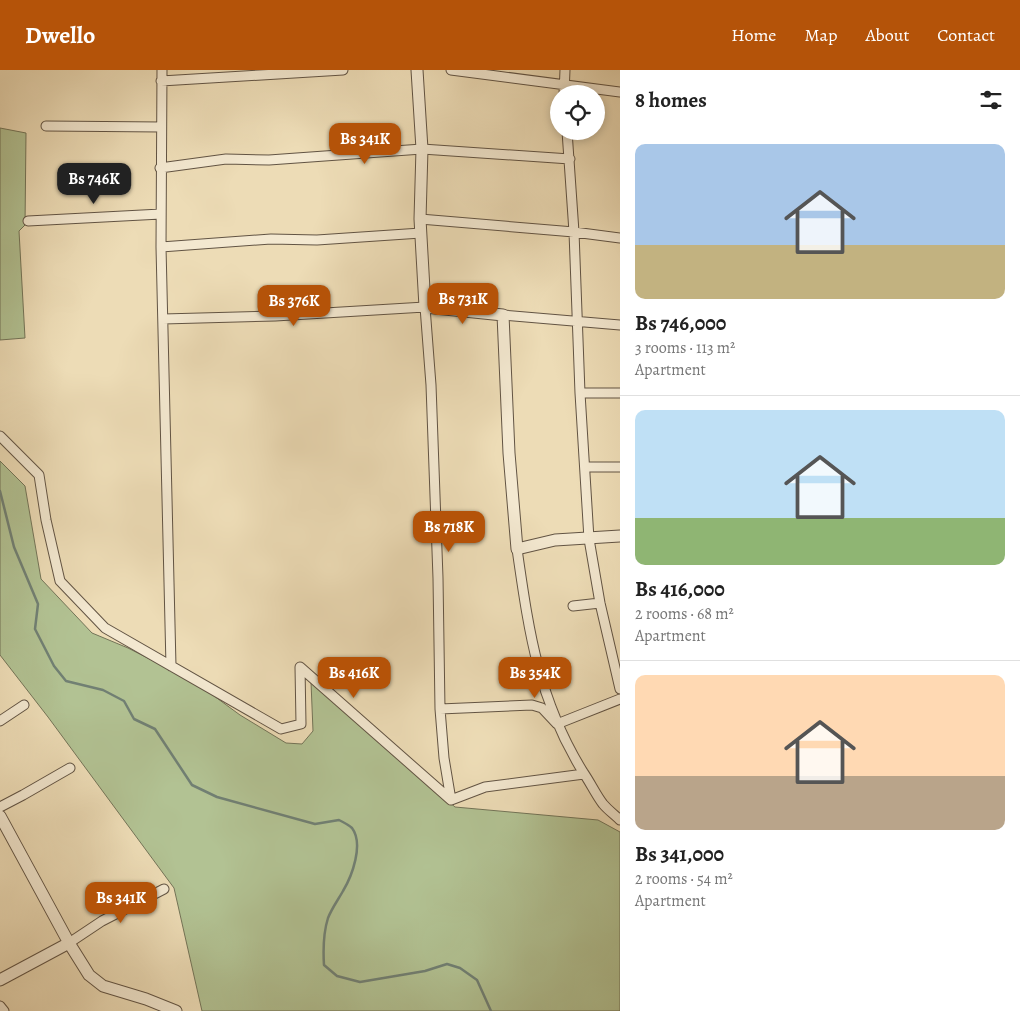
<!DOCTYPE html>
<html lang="en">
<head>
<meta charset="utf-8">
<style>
  body { margin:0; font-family:Alegreya,serif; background:#f6f6f6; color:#222; height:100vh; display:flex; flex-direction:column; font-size:19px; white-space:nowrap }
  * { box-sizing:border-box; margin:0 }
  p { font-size:16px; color:#767676 }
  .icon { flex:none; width:28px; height:28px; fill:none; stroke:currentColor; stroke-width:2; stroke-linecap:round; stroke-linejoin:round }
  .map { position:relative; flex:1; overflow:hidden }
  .sheet { display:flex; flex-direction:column; background:#fff; width:400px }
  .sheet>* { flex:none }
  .tools { position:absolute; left:550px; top:15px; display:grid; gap:10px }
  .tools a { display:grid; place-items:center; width:55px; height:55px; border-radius:50%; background:#fff; box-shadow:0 2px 8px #0003; font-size:25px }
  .price { position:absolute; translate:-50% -42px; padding:0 11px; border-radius:10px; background:#b45309; color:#fff; font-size:16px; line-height:32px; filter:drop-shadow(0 1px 2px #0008) }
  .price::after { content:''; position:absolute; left:50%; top:30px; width:15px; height:11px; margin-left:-8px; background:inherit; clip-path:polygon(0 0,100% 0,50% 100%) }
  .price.on { background:#222; color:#fff }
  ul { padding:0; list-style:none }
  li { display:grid; align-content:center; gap:10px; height:265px; padding:0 15px }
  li+li { border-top:1px solid #e0e0e0 }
  li span { display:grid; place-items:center; height:155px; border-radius:10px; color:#555 }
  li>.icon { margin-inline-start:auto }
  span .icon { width:90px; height:90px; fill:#fffc; stroke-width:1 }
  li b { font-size:21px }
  h2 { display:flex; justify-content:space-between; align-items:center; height:60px; padding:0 15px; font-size:21px }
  header { display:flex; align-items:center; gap:30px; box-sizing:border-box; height:70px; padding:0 25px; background:#b45309; color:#fff }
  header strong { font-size:24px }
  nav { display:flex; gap:28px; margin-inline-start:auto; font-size:18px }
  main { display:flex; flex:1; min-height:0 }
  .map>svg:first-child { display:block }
  .green { fill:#b2c293; stroke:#737458 }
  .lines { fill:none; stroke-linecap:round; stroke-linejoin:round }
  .stream { stroke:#718074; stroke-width:2.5 }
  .minor-casing { stroke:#625444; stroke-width:11 }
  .tertiary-casing { stroke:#625444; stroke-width:13 }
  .minor { stroke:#f3e8d0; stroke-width:9 }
  .tertiary { stroke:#f3e8d0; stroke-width:11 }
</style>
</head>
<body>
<header>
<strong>Dwello</strong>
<nav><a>Home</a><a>Map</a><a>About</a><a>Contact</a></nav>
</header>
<main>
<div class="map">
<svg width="620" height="941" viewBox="0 0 620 941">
  <rect width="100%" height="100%" fill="#eddcb6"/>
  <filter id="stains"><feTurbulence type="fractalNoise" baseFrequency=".004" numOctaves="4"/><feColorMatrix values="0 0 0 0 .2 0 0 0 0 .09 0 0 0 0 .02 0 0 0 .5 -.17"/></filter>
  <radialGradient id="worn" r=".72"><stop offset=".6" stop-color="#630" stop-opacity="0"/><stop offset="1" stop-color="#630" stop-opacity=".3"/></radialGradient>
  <!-- green -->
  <path class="green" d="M0 58 26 63 25 155 19 161 25 268 0 270Z
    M0 391 25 416 41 509 92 563 128 578 195 612 240 645 286 673 302 674 313 661 311 612 455 737 598 750 620 762V941H202L174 818 48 647 0 585Z"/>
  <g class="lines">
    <!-- stream -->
    <path class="stream" d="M0 421 14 477 38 534 35 559 54 596 66 611 103 620 124 631 134 649 155 659 192 715 217 727 315 754 339 750C343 752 349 755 352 758 364 774 352 806 343 821 338 830 332 838 328 848 323 864 323 879 324 895L337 906 360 912 425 901 447 894 460 898 477 910 491 941"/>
    <!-- minor casing -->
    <g class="minor-casing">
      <path id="minor" d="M162 0 161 177 171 596
        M451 0 620 22
        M161 11 343 0
        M564 24 565 0
        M46 56 161 57
        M567 61 574 162 580 323 589 469 600 533 620 619
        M160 98 226 89 269 90 422 79 570 89
        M420 149 574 162 620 168
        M28 151 161 144
        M161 177 271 169 317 170 421 163
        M503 245 620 255
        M163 249 275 246 425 237 431 315 438 508 440 639 444 688 451 730
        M580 323H620
        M0 366 39 405 46 450 60 511 105 558 281 659 301 654 300 597 451 730 485 717 584 704
        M586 397H620
        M517 479C529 562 538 629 583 702 590 712 596 725 603 734 608 740 615 745 620 750
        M573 536 600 533
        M440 639 532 635 542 638 557 654 620 629
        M0 651 24 635
        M0 737 23 725 70 698
        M69 873 102 851 164 819
        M0 936 4 941"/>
    </g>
    <!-- tertiary casing -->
    <g class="tertiary-casing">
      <path id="tertiary" d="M417 0 422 79 420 149 425 237 503 245 509 383 517 479 555 470 620 466
        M0 746 69 873 89 905 103 916 146 929 176 941
        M0 910 69 873"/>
    </g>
    <!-- minor -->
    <use href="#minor" class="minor"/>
    <!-- tertiary -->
    <use href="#tertiary" class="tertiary"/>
  </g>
  <rect width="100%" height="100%" filter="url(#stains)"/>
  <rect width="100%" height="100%" fill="url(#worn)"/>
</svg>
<div class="tools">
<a><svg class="icon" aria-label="locate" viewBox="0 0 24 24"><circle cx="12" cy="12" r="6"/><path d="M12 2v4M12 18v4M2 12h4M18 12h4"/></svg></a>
</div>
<b class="price" style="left:365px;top:95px">Bs 341K</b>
<b class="price on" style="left:94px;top:135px">Bs 746K</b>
<b class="price" style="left:463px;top:255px">Bs 731K</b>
<b class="price" style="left:294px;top:257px">Bs 376K</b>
<b class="price" style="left:449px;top:483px">Bs 718K</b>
<b class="price" style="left:354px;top:629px">Bs 416K</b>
<b class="price" style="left:535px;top:629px">Bs 354K</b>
<b class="price" style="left:121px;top:854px">Bs 341K</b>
</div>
<section class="sheet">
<h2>8 homes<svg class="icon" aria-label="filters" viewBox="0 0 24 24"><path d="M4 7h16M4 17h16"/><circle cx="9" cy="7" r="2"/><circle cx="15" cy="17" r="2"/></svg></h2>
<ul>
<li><span style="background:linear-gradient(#a9c7e8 65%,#c2b280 0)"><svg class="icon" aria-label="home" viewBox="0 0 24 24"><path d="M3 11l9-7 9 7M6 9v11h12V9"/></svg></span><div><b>Bs 746,000</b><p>3 rooms · 113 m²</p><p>Apartment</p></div></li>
<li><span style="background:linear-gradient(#bfe0f5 70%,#8fb573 0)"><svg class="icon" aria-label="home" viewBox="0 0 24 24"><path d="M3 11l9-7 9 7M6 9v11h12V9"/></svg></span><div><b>Bs 416,000</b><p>2 rooms · 68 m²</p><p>Apartment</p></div></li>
<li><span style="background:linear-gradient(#ffd9b3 65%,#b9a48a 0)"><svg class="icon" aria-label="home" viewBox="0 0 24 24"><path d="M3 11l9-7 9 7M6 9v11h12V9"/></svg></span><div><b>Bs 341,000</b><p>2 rooms · 54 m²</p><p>Apartment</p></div></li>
</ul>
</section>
</main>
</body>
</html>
